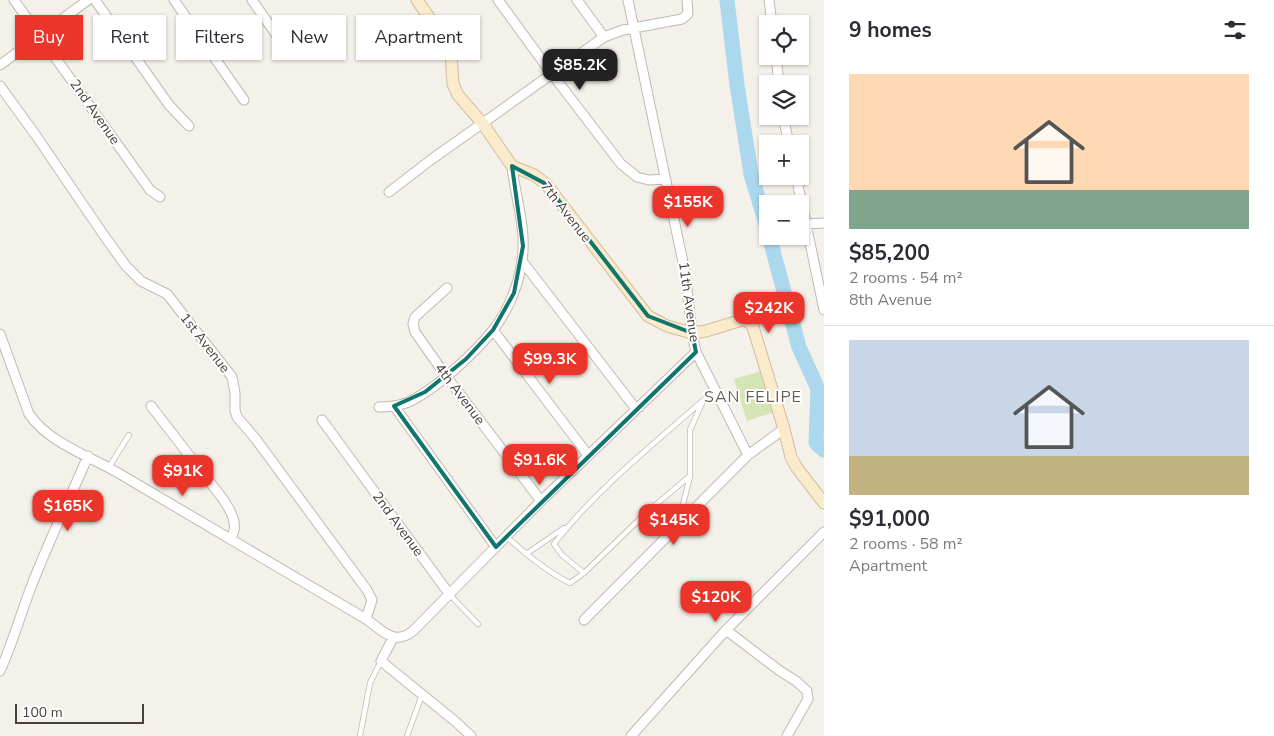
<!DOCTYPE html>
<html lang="en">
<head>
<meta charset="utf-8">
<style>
  body { margin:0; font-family:"Nunito Sans",sans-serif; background:#f2f2f3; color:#2b2b33; height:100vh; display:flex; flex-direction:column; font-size:19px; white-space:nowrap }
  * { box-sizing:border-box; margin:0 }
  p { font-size:16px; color:#7c7c81 }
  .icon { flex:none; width:28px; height:28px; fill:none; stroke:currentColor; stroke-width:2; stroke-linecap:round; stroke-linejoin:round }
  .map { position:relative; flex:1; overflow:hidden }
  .panel { display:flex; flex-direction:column; background:#fff; width:450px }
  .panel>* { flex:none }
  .hud { position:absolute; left:15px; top:15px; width:475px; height:45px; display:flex; gap:10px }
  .tools { position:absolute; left:759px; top:15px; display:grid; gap:10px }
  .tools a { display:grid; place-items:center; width:50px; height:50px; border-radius:0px; background:#fff; box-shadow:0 1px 4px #0004; font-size:25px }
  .scale { position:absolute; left:15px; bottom:12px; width:129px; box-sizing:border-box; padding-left:5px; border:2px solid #484039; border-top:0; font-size:14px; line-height:18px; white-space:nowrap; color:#484039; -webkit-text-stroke:4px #fff; paint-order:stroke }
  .price { position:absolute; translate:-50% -42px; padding:0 11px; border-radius:10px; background:#eb342a; color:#fff; font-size:16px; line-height:32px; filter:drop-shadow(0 1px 2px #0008) }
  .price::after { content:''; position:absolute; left:50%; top:30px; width:15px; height:11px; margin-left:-8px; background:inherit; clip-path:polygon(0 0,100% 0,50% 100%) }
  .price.selected { background:#222; color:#fff }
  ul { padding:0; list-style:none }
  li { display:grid; align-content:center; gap:10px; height:265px; padding:0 25px }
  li+li { border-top:1px solid #e1e1e2 }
  li span { display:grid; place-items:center; height:155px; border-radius:0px; color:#555 }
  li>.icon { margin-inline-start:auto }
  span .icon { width:90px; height:90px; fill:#fffc; stroke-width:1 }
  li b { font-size:21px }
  h2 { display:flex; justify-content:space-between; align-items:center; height:60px; padding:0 25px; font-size:21px }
  .tag { padding:0 18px; border-radius:0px; background:#fff; box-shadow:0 1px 4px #0004; font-size:18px; line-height:45px }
  .tag.selected { background:#eb342a; color:#fff }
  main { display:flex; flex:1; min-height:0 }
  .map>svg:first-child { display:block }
  .green { fill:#d5e5b6 }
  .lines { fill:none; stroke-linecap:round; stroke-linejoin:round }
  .river { stroke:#abd8ec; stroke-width:15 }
  .lane-casing { stroke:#c2bab0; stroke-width:6 }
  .street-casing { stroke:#c2bab0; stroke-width:11 }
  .secondary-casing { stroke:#d1be9d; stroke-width:13 }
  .lane { stroke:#fff; stroke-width:4.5 }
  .street { stroke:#fff; stroke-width:9 }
  .secondary { stroke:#fbebcd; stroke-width:11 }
  .marked { fill:none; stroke:#0f766e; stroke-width:4; stroke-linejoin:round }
  .labels { text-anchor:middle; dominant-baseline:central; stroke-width:4; stroke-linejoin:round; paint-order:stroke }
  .street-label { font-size:14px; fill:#484039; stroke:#fff }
  .quarter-label { font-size:16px; letter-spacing:1px; fill:#6a5d51; stroke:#fff }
</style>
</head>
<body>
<main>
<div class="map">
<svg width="824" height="736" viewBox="0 0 824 736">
  <rect width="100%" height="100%" fill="#f4f0ea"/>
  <!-- green -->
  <path class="green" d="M761 371 774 412 747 421 734 379Z"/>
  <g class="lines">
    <!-- river -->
    <path class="river" d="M727 0 737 85 751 174 768 231
      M769 236 799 347 818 389 816 443 824 450"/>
    <!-- lane casing -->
    <g class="lane-casing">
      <path id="lane" d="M109 467 129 435
        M679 521 690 476V430L702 403
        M507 537C526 554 546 571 570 583L584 573 562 555 554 544C598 487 661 438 715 390
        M526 554 564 528
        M584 573 647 512 690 476
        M450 595 478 624
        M360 736 370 683 381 661
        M407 736 422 695"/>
    </g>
    <!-- street casing -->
    <g class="street-casing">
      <path id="street" d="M14 0 150 190 160 197
        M95 0 169 105 189 126
        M174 0 244 100
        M252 0 278 37
        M498 0 552 74 621 164 637 177 649 180 666 179
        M577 0 604 37
        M628 0 685 272 692 333 696 352 748 455
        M769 0 772 24
        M776 56 779 84
        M0 65 88 0
        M0 86 37 137 105 237 126 266 141 281 167 294 232 377 235 393V410L237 417 255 438 367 590 372 600 366 619
        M783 116 789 144
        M796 176 824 310
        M389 192 432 159 604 37 623 30 682 19 688 14 687 0
        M806 224 824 223
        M522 261 636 409
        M447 288 415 317 413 324 415 332 446 376 541 501
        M493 330 588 455
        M0 334 29 414C50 444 90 456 120 474 202 522 284 571 366 619 383 631 394 646 413 631L541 501 696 352
        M151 406 223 499C231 511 240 526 230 539
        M394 406 496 547
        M379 407C388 407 397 406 406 403 433 392 475 353 493 330 508 311 519 285 522 260 527 229 515 197 512 166
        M322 420 450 595
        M584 620 748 455 784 429
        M726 630 780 671 796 681 807 691 808 699 787 736
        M393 638 381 661 456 722 471 736
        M0 671C11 647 18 623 27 598 44 550 68 503 88 456
        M631 736 726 630 824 532"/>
    </g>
    <!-- secondary casing -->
    <g class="secondary-casing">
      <path id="secondary" d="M417 0 448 45 451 53 453 84 458 95 483 124 512 166 534 175 546 184 648 316 667 326 692 333 706 331 742 320 749 322 753 327 784 429 791 457 797 468 824 503"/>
    </g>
    <!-- lane -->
    <use href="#lane" class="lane"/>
    <!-- street -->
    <use href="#street" class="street"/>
    <!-- secondary -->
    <use href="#secondary" class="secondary"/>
  </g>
  <!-- marked area -->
  <path class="marked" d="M512 166 546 184 648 316 692 333 696 352 496 547 394 406 425 392 466 359 493 330 514 293 523 246Z"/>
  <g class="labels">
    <!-- street labels -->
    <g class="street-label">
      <text transform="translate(95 112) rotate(55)">2nd Avenue</text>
      <text transform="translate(566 212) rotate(52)">7th Avenue</text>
      <text transform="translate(689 302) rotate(82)">11th Avenue</text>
      <text transform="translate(205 343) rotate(52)">1st Avenue</text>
      <text transform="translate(460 394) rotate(53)">4th Avenue</text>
      <text transform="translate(398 524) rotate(54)">2nd Avenue</text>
    </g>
    <!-- quarter labels -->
    <g class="quarter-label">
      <text x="753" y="397">SAN FELIPE</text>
    </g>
  </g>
</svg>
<div class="tools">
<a><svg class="icon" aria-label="locate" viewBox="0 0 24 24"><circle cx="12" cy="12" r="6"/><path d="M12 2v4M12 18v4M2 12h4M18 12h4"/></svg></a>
<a><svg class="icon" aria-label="layers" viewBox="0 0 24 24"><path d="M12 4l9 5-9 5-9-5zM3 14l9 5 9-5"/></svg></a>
<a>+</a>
<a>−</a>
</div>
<div class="scale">100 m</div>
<b class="price selected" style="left:580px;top:91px">$85.2K</b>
<b class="price" style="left:688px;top:228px">$155K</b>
<b class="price" style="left:769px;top:334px">$242K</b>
<b class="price" style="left:550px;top:385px">$99.3K</b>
<b class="price" style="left:540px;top:486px">$91.6K</b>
<b class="price" style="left:183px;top:497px">$91K</b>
<b class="price" style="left:68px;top:532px">$165K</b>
<b class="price" style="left:674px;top:546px">$145K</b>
<b class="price" style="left:716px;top:623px">$120K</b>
<div class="hud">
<a class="tag selected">Buy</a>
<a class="tag">Rent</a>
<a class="tag">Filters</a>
<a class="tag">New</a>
<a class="tag">Apartment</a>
</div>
</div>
<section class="panel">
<h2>9 homes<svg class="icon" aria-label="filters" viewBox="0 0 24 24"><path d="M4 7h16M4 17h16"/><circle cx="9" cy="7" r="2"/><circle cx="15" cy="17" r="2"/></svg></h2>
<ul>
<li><span style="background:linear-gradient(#ffd9b3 75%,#7fa58c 0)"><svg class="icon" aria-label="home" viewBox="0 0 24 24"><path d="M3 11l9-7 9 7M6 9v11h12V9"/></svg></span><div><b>$85,200</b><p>2 rooms · 54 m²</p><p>8th Avenue</p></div></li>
<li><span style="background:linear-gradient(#c9d6e8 75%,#c2b280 0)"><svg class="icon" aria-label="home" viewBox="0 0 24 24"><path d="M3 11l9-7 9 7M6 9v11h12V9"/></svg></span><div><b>$91,000</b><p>2 rooms · 58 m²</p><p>Apartment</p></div></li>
</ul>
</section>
</main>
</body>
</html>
